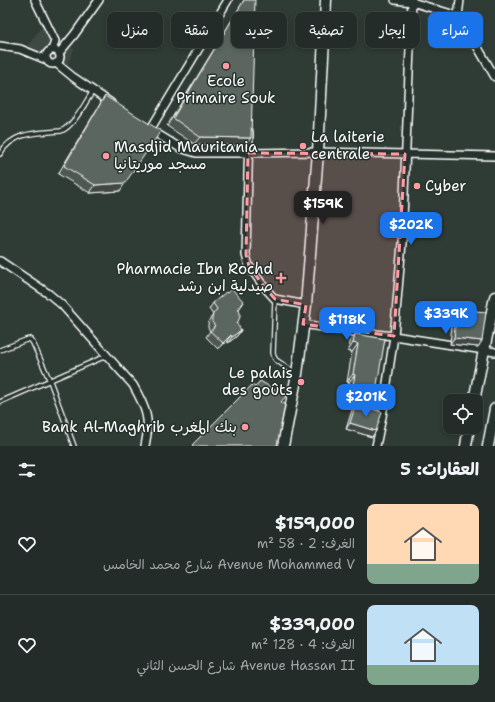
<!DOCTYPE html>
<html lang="ar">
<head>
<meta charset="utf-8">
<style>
  body { margin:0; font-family:"Shantell Sans","Playpen Sans Arabic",sans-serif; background:#2b3430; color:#f1f3f6; direction:rtl; height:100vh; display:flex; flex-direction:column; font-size:15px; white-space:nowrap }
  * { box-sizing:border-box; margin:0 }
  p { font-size:13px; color:#a3a7a8 }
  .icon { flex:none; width:22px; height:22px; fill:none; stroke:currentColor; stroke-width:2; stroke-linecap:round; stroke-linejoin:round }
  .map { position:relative; height:446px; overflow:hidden; direction:ltr }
  .details { display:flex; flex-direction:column; background:#232c28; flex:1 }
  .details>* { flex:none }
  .banner { position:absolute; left:12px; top:12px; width:471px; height:36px; direction:rtl; display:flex; gap:8px }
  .tools { position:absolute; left:443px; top:394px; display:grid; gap:8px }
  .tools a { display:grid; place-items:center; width:40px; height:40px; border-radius:8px; background:#232c28; box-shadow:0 2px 6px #0003,0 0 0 1px #404845; font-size:20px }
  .price { position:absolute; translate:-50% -34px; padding:0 9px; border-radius:8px; background:#1a73e8; color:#fff; font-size:13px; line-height:26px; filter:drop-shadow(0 1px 2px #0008) }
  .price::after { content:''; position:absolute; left:50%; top:24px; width:12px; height:9px; margin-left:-6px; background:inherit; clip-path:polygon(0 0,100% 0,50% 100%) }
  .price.active { background:#222; color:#fff }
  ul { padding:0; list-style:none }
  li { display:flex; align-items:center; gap:12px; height:100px; padding:0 16px }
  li+li { border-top:1px solid #404845 }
  li span { display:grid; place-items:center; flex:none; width:112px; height:80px; border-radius:8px; color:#555 }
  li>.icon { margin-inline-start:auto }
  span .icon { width:48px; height:48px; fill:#fffc; stroke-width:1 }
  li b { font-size:17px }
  h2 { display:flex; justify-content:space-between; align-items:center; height:48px; padding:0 16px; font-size:17px }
  .tag { padding:0 14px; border-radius:8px; background:#232c28; box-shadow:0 2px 6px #0003,0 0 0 1px #404845; font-size:14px; line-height:36px }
  .tag.active { background:#1a73e8; color:#fff }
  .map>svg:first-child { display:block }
  .built { fill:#3c4842 }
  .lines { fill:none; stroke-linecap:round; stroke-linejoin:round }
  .lane-casing { stroke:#fff; stroke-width:6 }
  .street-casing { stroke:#fff; stroke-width:10 }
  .secondary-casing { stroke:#fff; stroke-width:13 }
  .lane { stroke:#26332d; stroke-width:3.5 }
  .street { stroke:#26332d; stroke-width:7 }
  .secondary { stroke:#26332d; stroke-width:10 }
  .wall { fill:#4e5853; stroke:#fff }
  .shaded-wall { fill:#404744; stroke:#fff }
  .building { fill:#5b6661; stroke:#fff }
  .marked { fill:#ff9aa2; fill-opacity:0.2; stroke:#ff9aa2; stroke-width:3; stroke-dasharray:8 5; stroke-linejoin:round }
  .poi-dot { fill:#ff9aa2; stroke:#26332d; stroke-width:1.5 }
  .labels { text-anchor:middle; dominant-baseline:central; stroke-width:3; stroke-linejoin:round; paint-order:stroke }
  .poi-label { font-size:15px; fill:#fff; stroke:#26332d; text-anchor:start }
</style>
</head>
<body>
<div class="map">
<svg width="495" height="446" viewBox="0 0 495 446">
  <rect width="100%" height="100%" fill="#2f3b35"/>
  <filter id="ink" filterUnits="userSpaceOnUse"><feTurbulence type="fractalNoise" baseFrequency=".025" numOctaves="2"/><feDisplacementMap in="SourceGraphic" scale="8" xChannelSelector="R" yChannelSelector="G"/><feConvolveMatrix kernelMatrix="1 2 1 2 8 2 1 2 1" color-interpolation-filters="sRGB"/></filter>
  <g filter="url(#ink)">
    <!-- built -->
    <path class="built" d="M45 22 52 37 74 49 65 71 24 51Z"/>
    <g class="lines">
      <!-- lane casing -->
      <g class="lane-casing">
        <path id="lane" d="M0 154C13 131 37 133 61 131 74 126 85 103 93 91
          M275 299 273 353 274 357 276 360 295 373
          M0 350 26 340 30 339 33 343 50 381 74 446
          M0 402 106 356"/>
      </g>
      <!-- street casing -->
      <g class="street-casing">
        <path id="street" d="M35 0 55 41 52 50
          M395 0 412 2 458 16
          M458 16 470 34 495 77
          M458 16 460 0
          M0 46 20 49 47 60
          M46 57a7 7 0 1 1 14 0a7 7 0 1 1-14 0Z
          M59 53 74 35 99 0
          M56 63 73 77 111 103
          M150 130 228 0
          M151 130 180 148 196 153H248L318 152 495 156
          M249 132 246 255 249 266 265 288 275 299 306 305
          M0 261 49 294 62 305 133 385C146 408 151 420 145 446
          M303 324 347 331 394 336 484 350 495 352
          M376 446 382 417 394 336 402 243 412 0"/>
      </g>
      <!-- secondary casing -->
      <g class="secondary-casing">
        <path id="secondary" d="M474 401 484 350 495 297
          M283 446 297 374 306 305 318 152 326 0
          M466 446 469 427
          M488 446 495 409"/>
      </g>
      <!-- lane -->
      <use href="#lane" class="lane"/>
      <!-- street -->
      <use href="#street" class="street"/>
      <!-- secondary -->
      <use href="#secondary" class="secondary"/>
    </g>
    <!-- wall -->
    <path class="wall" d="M244 0 245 146 194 144 167 126Z
      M105 96 120 191 90 193 58 174 100 104Z
      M213 303 240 308 239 309 237 324 241 330 237 336 228 343 227 341 218 349 206 337 210 331 208 328V325L209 320 213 315 209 309Z
      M457 309 478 347 450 344 453 315Z
      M355 334 385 339 370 404 354 402 355 394 347 393 349 382H347L352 352 348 351 349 342Z
      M356 404 376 431 372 437 346 429 352 410Z"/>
    <!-- shaded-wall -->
    <path class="shaded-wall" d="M200 137 251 138 245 146 194 144Z
      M125 183 120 191 90 193 95 185Z
      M244 302 240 308 234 314 238 308Z
      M241 330 237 336 228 343 232 337Z
      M231 335 227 341 218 349 223 343Z
      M454 338 482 341 478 347 450 344Z
      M353 343 358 344 352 352 348 351Z
      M353 374 355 375 349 382H347Z
      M353 385 361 386 355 394 347 393Z
      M359 394 375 396 370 404 354 402Z
      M350 423 376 431 372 437 346 429Z"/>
    <!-- building -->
    <path class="building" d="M244 0H255L251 138 200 137 173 118Z
      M105 96 161 131 125 183 95 185 64 166Z
      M232 289 244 302 238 308 240 312V317L237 324 241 330 232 337 231 335 223 343 210 331 214 328 213 327 215 326 212 322V319L213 314 217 309 213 303 226 292 227 293Z
      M457 309 486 312 482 341 454 338Z
      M355 334 385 339 375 396 359 394 361 386 353 385 355 375 353 374 358 344 353 343Z
      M260 381 286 396 281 402 285 404 277 446H193L192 445 252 385 255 387Z
      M356 404 382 412 376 431 350 423Z"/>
  </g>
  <!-- marked area -->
  <path class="marked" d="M248 153 405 154 394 336 303 324 306 305 275 299 265 288 249 266 246 255Z"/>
  <!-- markers -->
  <g class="poi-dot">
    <circle cx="226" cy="66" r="4"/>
    <circle cx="303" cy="146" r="4"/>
    <circle cx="106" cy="156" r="4"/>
    <circle cx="417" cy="186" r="4"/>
    <path d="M279 272h4v4h4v4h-4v4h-4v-4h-4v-4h4z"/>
    <circle cx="301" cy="382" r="4"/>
    <circle cx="245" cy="427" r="4"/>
  </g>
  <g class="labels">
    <!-- poi labels -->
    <g class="poi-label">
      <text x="226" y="81" text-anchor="middle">Ecole<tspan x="226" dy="17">Primaire Souk</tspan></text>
      <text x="311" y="137">La laiterie<tspan x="311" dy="17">centrale</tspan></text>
      <text x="114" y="147">Masdjid Mauritania<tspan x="114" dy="17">مسجد موريتانيا</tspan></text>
      <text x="425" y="186">Cyber</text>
      <text x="273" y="269" text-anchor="end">Pharmacie Ibn Rochd<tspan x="273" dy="17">صيدلية ابن رشد</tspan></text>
      <text x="293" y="373" text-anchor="end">Le palais<tspan x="293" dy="17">des goûts</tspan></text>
      <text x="237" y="427" text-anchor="end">Bank Al-Maghrib بنك المغرب</text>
    </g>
  </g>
</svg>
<div class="tools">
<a><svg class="icon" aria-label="locate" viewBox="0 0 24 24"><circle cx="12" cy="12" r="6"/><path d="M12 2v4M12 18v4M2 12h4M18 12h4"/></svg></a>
</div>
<b class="price active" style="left:323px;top:225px">$159K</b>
<b class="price" style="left:411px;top:246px">$202K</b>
<b class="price" style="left:446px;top:335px">$339K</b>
<b class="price" style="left:347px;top:341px">$118K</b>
<b class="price" style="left:366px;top:418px">$201K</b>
<div class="banner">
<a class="tag active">شراء</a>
<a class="tag">إيجار</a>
<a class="tag">تصفية</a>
<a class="tag">جديد</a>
<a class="tag">شقة</a>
<a class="tag">منزل</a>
</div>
</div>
<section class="details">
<h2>العقارات: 5<svg class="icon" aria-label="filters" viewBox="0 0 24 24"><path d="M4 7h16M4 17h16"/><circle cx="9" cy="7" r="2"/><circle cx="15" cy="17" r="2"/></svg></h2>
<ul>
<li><span style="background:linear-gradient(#ffd9b3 75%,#7fa58c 0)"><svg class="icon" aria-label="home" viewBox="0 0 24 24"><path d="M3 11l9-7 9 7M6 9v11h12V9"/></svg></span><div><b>$159,000</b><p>الغرف: 2 · 58 m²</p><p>Avenue Mohammed V شارع محمد الخامس</p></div><svg class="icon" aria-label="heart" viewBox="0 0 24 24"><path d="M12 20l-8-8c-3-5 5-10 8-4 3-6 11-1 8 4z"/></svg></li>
<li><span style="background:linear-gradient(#bfe0f5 75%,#7fa58c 0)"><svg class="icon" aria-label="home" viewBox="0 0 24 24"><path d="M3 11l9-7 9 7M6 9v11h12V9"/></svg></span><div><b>$339,000</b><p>الغرف: 4 · 128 m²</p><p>Avenue Hassan II شارع الحسن الثاني</p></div><svg class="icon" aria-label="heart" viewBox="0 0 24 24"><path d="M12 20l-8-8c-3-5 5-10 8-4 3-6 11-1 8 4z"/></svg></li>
</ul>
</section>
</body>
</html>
